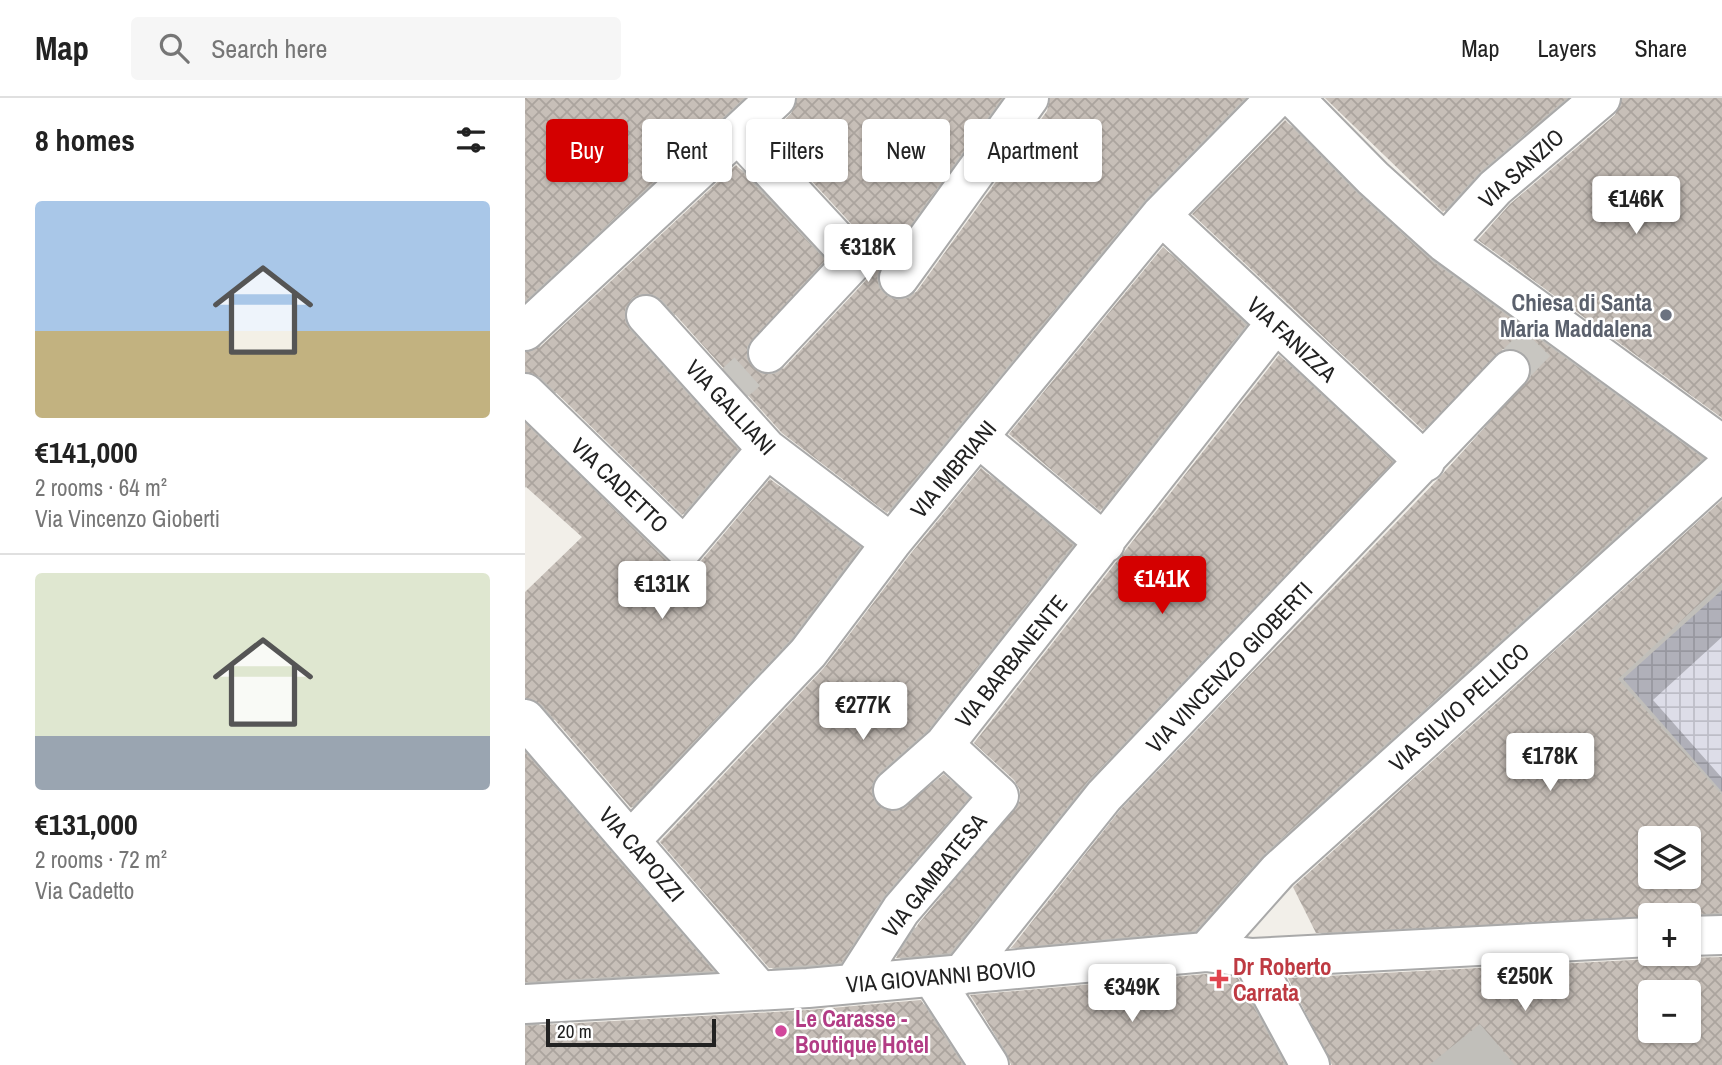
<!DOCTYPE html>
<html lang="en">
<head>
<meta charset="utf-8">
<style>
  body { margin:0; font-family:"Archivo Narrow",sans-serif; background:#f6f6f6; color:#222; height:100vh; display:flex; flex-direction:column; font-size:26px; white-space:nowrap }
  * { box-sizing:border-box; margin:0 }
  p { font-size:23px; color:#767676 }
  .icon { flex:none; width:38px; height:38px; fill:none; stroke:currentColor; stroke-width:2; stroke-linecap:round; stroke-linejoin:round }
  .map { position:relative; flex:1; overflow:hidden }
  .details { display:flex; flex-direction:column; background:#fff; width:525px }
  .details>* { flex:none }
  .banner { position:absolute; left:21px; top:21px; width:665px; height:63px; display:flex; gap:14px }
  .tools { position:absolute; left:1113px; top:728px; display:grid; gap:14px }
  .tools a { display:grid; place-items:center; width:63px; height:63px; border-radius:7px; background:#fff; box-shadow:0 2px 5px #0004; font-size:35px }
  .scale { position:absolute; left:21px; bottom:18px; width:170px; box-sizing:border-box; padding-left:7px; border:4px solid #222; border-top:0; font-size:19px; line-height:24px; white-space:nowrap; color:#222; -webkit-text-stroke:5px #fff; paint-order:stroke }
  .price { position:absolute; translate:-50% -60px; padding:0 16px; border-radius:7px; background:#fff; color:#222; font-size:23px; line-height:46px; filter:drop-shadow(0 2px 4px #0008) }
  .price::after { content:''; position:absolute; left:50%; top:42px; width:21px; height:16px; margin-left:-10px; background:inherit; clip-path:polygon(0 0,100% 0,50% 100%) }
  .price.current { background:#d40000; color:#fff }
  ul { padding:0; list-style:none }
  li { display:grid; align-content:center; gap:14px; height:371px; padding:0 35px }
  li+li { border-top:2px solid #e0e0e0 }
  li span { display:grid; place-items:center; height:217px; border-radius:7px; color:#555 }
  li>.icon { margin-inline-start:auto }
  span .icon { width:126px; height:126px; fill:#fffc; stroke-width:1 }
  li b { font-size:30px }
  h2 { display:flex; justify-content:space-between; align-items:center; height:84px; padding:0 35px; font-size:30px }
  .pill { padding:0 24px; border-radius:7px; background:#fff; box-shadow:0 2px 5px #0004; font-size:24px; line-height:63px }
  .pill.current { background:#d40000; color:#fff }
  header { display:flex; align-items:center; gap:42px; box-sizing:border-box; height:98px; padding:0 35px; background:#fff; border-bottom:2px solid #e0e0e0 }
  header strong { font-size:33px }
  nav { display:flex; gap:38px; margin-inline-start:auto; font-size:24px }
  .search { width:490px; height:63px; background:#f6f6f6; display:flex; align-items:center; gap:18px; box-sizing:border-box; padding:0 24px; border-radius:7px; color:#767676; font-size:26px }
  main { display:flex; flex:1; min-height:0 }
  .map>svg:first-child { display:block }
  .plaza { fill:url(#plaza-grid) }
  .shadow { fill:#0003; fill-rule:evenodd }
  .building { fill:url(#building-cross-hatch); fill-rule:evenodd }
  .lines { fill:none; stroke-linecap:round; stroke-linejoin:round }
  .minor-tunnel { stroke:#c8c6c1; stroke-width:38; stroke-dasharray:38 19; stroke-linecap:butt }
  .pedestrian-casing { stroke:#a9a9a9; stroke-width:42 }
  .minor-casing { stroke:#a9a9a9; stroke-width:42 }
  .pedestrian { stroke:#fff; stroke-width:38 }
  .minor { stroke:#fff; stroke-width:38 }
  .worship-dot { fill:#6b7280; stroke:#fff; stroke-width:2.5 }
  .health-dot { fill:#e0444e; stroke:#fff; stroke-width:2.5 }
  .hotel-dot { fill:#d1479c; stroke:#fff; stroke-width:2.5 }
  .labels { text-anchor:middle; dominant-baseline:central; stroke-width:5; stroke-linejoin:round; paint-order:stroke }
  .street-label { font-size:23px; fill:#222; stroke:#fff }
  .worship-label { font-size:23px; font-weight:bold; fill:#5b616d; stroke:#fff; text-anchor:end }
  .health-label { font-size:23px; font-weight:bold; fill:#be3a42; stroke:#fff; text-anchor:start }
  .hotel-label { font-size:23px; font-weight:bold; fill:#b23c85; stroke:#fff; text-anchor:start }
</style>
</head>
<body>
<header>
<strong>Map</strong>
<div class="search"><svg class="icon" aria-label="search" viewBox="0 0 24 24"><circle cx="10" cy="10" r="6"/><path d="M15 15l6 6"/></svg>Search here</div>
<nav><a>Map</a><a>Layers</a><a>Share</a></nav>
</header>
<main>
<section class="details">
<h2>8 homes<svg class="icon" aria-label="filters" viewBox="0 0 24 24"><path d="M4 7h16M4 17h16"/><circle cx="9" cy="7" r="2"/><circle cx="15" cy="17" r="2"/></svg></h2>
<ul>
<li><span style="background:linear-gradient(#a9c7e8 60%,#c2b280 0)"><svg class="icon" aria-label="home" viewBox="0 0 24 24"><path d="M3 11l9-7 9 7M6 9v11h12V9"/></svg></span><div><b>€141,000</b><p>2 rooms · 64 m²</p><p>Via Vincenzo Gioberti</p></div></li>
<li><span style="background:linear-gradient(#dfe7d0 75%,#9aa5b1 0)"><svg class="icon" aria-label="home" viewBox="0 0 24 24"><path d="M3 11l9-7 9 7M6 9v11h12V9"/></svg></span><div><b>€131,000</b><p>2 rooms · 72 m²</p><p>Via Cadetto</p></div></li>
</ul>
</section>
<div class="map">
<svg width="1197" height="967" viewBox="0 0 1197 967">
  <defs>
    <pattern id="plaza-grid" width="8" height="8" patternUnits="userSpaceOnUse" patternTransform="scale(1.75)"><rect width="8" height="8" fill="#dddde8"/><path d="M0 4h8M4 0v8" fill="none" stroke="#bdbdc7"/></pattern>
    <pattern id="building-cross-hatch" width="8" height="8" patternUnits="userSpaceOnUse" patternTransform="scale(1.75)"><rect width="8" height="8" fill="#c7bfb8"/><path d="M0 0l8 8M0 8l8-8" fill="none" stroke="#aba49e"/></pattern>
  </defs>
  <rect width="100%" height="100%" fill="#f2efe9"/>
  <!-- plaza -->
  <path class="plaza" d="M1197 492V694L1098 581Z"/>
  <!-- shadow -->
  <path class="shadow" d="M0 0H260L274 8V4L267 0H781L772 4 655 123 400 434 363 413 258 334 152 216 142 222 248 373 195 436 158 416 33 294 20 301 21 333 164 472 177 464 246 383 282 404 370 471 302 561 143 730 107 709 31 621 22 625 223 894 16 918 14 929 284 914 395 904 432 925 459 967H0V496L60 439 2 387 0 390ZM526 3 523 14 388 199 392 188ZM269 8 271 10 246 37 347 146 353 157V169L347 178 256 274 263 261 335 184 248 90 212 69 13 252 21 237Z
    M802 0H1197V318L1092 17 1099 3 992 94 956 134 920 113Z
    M760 24 797 45 1197 370 775 778 709 851 524 870 488 849 984 303 936 352 899 330ZM971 245 1008 266V270L970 248Z
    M638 151 669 169 752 246 607 429 576 411 486 336Z
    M754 259 791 280 903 386 600 704 463 875 410 880 371 858 353 885 283 891 245 869 302 569 456 372 493 394 584 469 440 653 390 696 382 710 419 679 456 700 480 722 497 704ZM417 794 420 796 391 830 389 829Z
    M1197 405V539L1128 602 1197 680V837L1164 839V817H1125V839L829 855 792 833ZM1125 740H1164V779H1125Z
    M1141 856H1155L1165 862 1197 861V967H809ZM1125 894H1164V933H1125Z
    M713 882 749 903 784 967H487L448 899Z"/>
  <!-- building -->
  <path class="building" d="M0 0H219L0 203Z
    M272 0H477L356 168 352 178 354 190 362 198 372 202 384 200 392 193 522 13 525 0H720L619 103 362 415 257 335 137 202 127 196H116L107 200 100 211V222L105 232 213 351 157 417 15 279 0 274V254L15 249 211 67 300 162 222 249V261L229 271 239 276H249L259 270 346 177 351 167V156L346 147 244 37 266 16Z
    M800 0H1042L956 73 918 114Z
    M1097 0H1197V320L953 142 985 106 1090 17Z
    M760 22 832 95 907 163 1178 360 738 757 670 833 486 850 595 712 915 379 1006 278V267L1001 257 991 251H978L898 332 667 116Z
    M638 149 721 227 575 413 484 336Z
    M754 257 868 364 563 683 425 855 371 860 394 825 495 703V692L489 682 449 645Z
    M0 325 144 465 153 470H165L176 463 245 381 335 449 266 541 106 710 17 607 0 600V494L57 439 0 388Z
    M456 370 548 447 403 632 353 676 347 686V696L351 706 360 712 373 713 419 676 444 700 359 798 316 865 244 870 135 744 299 570 383 459Z
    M1197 402V485L1093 581 1197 697V815L791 835 768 789ZM1125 740H1164V779H1125Z
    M0 654 189 873 0 884Z
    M1138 856 1165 860 1197 859V967H990L955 926 904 967H807L763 880 1126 861ZM1125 894H1164V933H1125Z
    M681 876 713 880 760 967H486L482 955 445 897Z
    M396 902 438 967H0V928L284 912Z"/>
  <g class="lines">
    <!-- minor-tunnel -->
    <path class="minor-tunnel" d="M985 272 1017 239
      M194 299 243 255"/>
    <!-- pedestrian casing -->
    <g class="pedestrian-casing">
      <path id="pedestrian" d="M727 860 785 967"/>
    </g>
    <!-- minor casing -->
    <g class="minor-casing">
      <path id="minor" d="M769 0 848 80 920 145 1197 347
        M213 36 330 162 243 255
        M636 117 900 364
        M920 145 970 90 1076 0
        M374 180 504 0
        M121 217 242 351 366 445
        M0 233 251 0
        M0 295 159 449 242 351
        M454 340 580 445
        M0 621 234 892
        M368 692 419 647 750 226
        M106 742 283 555 366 445 636 117 751 0
        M1164 838 1197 837
        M681 854 753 773 1197 373
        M436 877 579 698 985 272
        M407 879 464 967
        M329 885 376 812 474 698 419 647
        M0 906 283 890 681 854 727 860 1125 839"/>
    </g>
    <!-- pedestrian -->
    <use href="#pedestrian" class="pedestrian"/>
    <!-- minor -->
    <use href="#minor" class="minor"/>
  </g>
  <!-- markers -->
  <circle class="worship-dot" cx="1141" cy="217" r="7"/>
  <path class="health-dot" d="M690.5 870.5h7v7h7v7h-7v7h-7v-7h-7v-7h7z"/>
  <circle class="hotel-dot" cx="256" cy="933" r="7"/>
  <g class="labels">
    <!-- street labels -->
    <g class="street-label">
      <text transform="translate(996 70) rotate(-42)">VIA SANZIO</text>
      <text transform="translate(767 241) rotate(43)">VIA FANIZZA</text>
      <text transform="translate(206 309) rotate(47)">VIA GALLIANI</text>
      <text transform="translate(428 371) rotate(-50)">VIA IMBRIANI</text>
      <text transform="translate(95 387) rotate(44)">VIA CADETTO</text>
      <text transform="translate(486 563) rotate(-51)">VIA BARBANENTE</text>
      <text transform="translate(704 569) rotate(-46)">VIA VINCENZO GIOBERTI</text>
      <text transform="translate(934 609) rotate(-42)">VIA SILVIO PELLICO</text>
      <text transform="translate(117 756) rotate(49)">VIA CAPOZZI</text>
      <text transform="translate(409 777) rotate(-51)">VIA GAMBATESA</text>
      <text transform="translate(416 878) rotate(-5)">VIA GIOVANNI BOVIO</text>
    </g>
    <!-- worship labels -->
    <g class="worship-label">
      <text x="1127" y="204">Chiesa di Santa<tspan x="1127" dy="26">Maria Maddalena</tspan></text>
    </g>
    <!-- health labels -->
    <g class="health-label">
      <text x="708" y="868">Dr Roberto<tspan x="708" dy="26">Carrata</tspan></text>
    </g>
    <!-- hotel labels -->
    <g class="hotel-label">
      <text x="270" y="920">Le Carasse -<tspan x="270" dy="26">Boutique Hotel</tspan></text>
    </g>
  </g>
</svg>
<div class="tools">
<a><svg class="icon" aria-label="layers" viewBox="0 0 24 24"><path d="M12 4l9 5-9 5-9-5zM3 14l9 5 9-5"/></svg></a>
<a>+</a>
<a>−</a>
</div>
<div class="scale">20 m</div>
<b class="price" style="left:1111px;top:138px">€146K</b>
<b class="price" style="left:343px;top:186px">€318K</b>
<b class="price current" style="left:637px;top:518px">€141K</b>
<b class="price" style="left:137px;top:523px">€131K</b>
<b class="price" style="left:338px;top:644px">€277K</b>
<b class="price" style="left:1025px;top:695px">€178K</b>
<b class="price" style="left:1000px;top:915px">€250K</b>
<b class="price" style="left:607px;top:926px">€349K</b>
<div class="banner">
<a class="pill current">Buy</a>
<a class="pill">Rent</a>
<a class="pill">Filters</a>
<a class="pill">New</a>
<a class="pill">Apartment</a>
</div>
</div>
</main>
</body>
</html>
